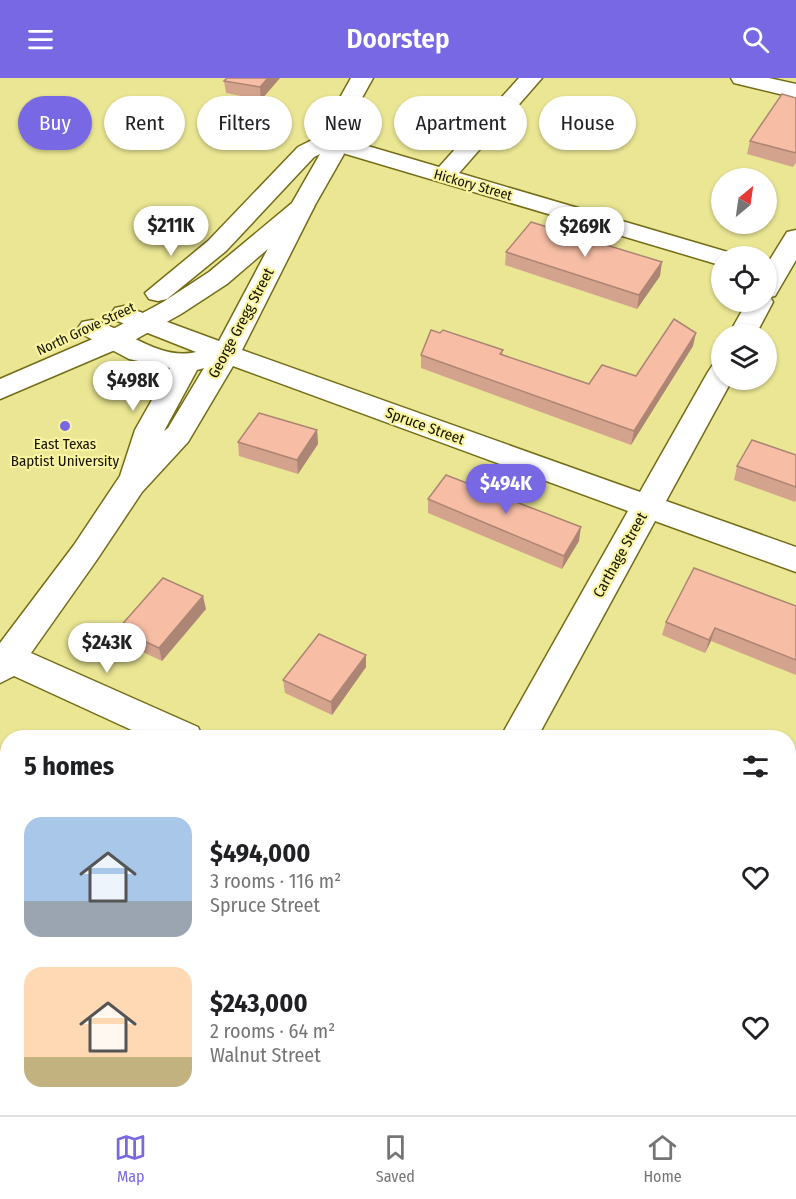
<!DOCTYPE html>
<html lang="en">
<head>
<meta charset="utf-8">
<style>
  body { margin:0; font-family:"Fira Sans Condensed",sans-serif; background:#f6f6f6; color:#202124; height:100vh; display:flex; flex-direction:column; font-size:22px; white-space:nowrap }
  * { box-sizing:border-box; margin:0 }
  p { font-size:20px; color:#757577 }
  .icon { flex:none; width:33px; height:33px; fill:none; stroke:currentColor; stroke-width:2; stroke-linecap:round; stroke-linejoin:round }
  .map { position:relative; flex:1; overflow:hidden }
  .side { position:absolute; left:0px; top:652px; width:796px; height:386px; display:flex; flex-direction:column; background:#fff; border-radius:24px 24px 0 0; box-shadow:0 2px 4px #0004 }
  .side>* { flex:none }
  .top-card { position:absolute; left:18px; top:18px; width:760px; height:54px; display:flex; gap:12px }
  .needle { width:39px; rotate:29deg }
  .tools { position:absolute; left:711px; top:90px; display:grid; gap:12px }
  .tools a { display:grid; place-items:center; width:66px; height:66px; border-radius:50%; background:#fff; box-shadow:0 2px 4px #0004; font-size:30px }
  .price { position:absolute; translate:-50% -51px; padding:0 14px; border-radius:21px; background:#fff; color:#222; font-size:20px; line-height:39px; filter:drop-shadow(0 2px 3px #0008) }
  .price::after { content:''; position:absolute; left:50%; top:36px; width:18px; height:14px; margin-left:-9px; background:inherit; clip-path:polygon(0 0,100% 0,50% 100%) }
  .price.on { background:#7868e3; color:#fff }
  ul { padding:0; list-style:none }
  li { display:flex; align-items:center; gap:18px; height:150px; padding:0 24px }
  li span { display:grid; place-items:center; flex:none; width:168px; height:120px; border-radius:18px; color:#555 }
  li>.icon { margin-inline-start:auto }
  span .icon { width:72px; height:72px; fill:#fffc; stroke-width:1 }
  li b { font-size:26px }
  h2 { display:flex; justify-content:space-between; align-items:center; height:72px; padding:0 24px; font-size:26px }
  .tag { padding:0 21px; border-radius:27px; background:#fff; box-shadow:0 2px 4px #0004; font-size:21px; line-height:54px }
  .tag.on { background:#7868e3; color:#fff }
  header { display:flex; justify-content:space-between; align-items:center; height:78px; padding:0 24px; background:#7868e3; color:#fff; font-size:27px; font-weight:600 }
  .tabs { display:flex; justify-content:space-around; align-items:center; height:84px; border-top:2px solid #e0e0e0; background:#fff; font-size:16px; color:#757577 }
  .tabs a { display:grid; justify-items:center; gap:3px }
  .tabs .on { color:#7868e3 }
  .map>svg:first-child { display:block }
  .lines { fill:none; stroke-linecap:round; stroke-linejoin:round }
  .minor-casing { stroke:#736d17; stroke-width:3 }
  .secondary-casing { stroke:#736d17; stroke-width:3 }
  .minor { fill:#fff; fill-rule:evenodd }
  .secondary { fill:#fff; fill-rule:evenodd }
  .wall { fill:#d4a38e }
  .shaded-wall { fill:#ad8574 }
  .building { fill:#f7bea5; stroke:#ad8574; stroke-width:1.5 }
  .poi-dot { fill:#7868e3; stroke:#f8f4a1; stroke-width:2 }
  .labels { text-anchor:middle; dominant-baseline:central; stroke-width:4.5; stroke-linejoin:round; paint-order:stroke }
  .far-street-label { font-size:14px; fill:#151300; stroke:#f8f4a1 }
  .street-label { font-size:15px; fill:#151300; stroke:#f8f4a1 }
  .poi-label { font-size:15px; fill:#151300; stroke:#f8f4a1 }
</style>
</head>
<body>
<header><svg class="icon" aria-label="menu" viewBox="0 0 24 24"><path d="M4 6h16M4 12h16M4 18h16"/></svg>Doorstep<svg class="icon" aria-label="search" viewBox="0 0 24 24"><circle cx="10" cy="10" r="6"/><path d="M15 15l6 6"/></svg></header>
<div class="map">
<svg width="796" height="1037" viewBox="0 0 796 1037">
  <rect width="100%" height="100%" fill="#eae694"/>
  <g class="lines">
    <!-- minor casing -->
    <g class="minor-casing">
      <path id="minor" d="M519 0H542L459 95 731 175 734 178H722V188L713 185 319 68 316 63 319 58 327 56 439 89Z
        M731 0H769L796 6V20L734 5Z
        M302 122 311 124 314 129 242 272 640 414 708 294 712 288 722 285V302H732L666 423 796 469V494L655 443 537 660H500L628 433 233 288 188 364 142 414 96 483 31 575 198 649 203 660H149L14 598 0 605V565L74 467 120 398 135 352 170 290 129 281 82 256 78 250 82 244 92 242C126 250 158 283 196 274L115 242 111 236 115 230 124 228 219 263 290 129 293 124ZM204 290 168 350 164 353 197 292Z
        M796 152V182L775 218 770 219 773 224 756 256H729L747 224H766V188L787 154Z
        M789 920 796 923V965L789 962Z"/>
    </g>
    <!-- secondary casing -->
    <g class="secondary-casing">
      <path id="secondary" d="M351 0H373L338 63 344 76 311 134 227 206 181 236 122 269 0 321V301L102 257 163 224 209 194 292 125 320 76 314 79 226 173 167 221 158 223 149 221 145 215 208 163 298 69 318 59Z"/>
    </g>
    <!-- minor -->
    <use href="#minor" class="minor"/>
    <!-- secondary -->
    <use href="#secondary" class="secondary"/>
  </g>
  <!-- wall -->
  <path class="wall" d="M227 0H280L261 22 226 15 224 3Z
    M796 20V85L793 89 747 76 750 63Z
    M506 174 660 198 637 231 505 187Z
    M440 255 503 272 502 277 589 306 636 298 693 268 631 367 421 290V277Z
    M317 352 318 366 298 396 239 378 238 364Z
    M796 377V422L795 424 734 402 737 388Z
    M428 421 579 463 562 491 428 435Z
    M796 528V597L711 563 705 575 662 557 666 544Z
    M206 531 162 583 121 564 118 551Z
    M366 589 332 637 285 615 283 602Z"/>
  <!-- shaded-wall -->
  <path class="shaded-wall" d="M268 0H280L261 22 260 9Z
    M662 184 660 198 637 231 639 217Z
    M696 255 693 268 631 367 634 353Z
    M317 352 318 366 298 396 297 382Z
    M581 449 579 463 562 491 564 478Z
    M203 518 206 531 162 583 159 570Z
    M715 550 711 563 705 575 709 562Z
    M366 577V589L332 637 331 624Z"/>
  <!-- building -->
  <path class="building" d="M227 0H268L260 9 224 3Z
    M782 16 796 20V75L750 63Z
    M531 144 662 184 639 217 506 174Z
    M674 241 696 255 634 353 421 277 431 252 440 255 443 252 503 272 500 276 589 306 602 287 636 298Z
    M259 335 317 352 297 382 238 364Z
    M752 362 796 377V409L737 388Z
    M446 397 581 449 564 478 428 421Z
    M694 490 796 528V582L715 550 709 562 666 544Z
    M163 500 203 518 159 570 118 551Z
    M319 556 366 577 331 624 283 602Z
    M789 763 796 766V800L789 818Z"/>
  <!-- markers -->
  <circle class="poi-dot" cx="65" cy="348" r="6"/>
  <g class="labels">
    <!-- far-street labels -->
    <g class="far-street-label">
      <text transform="translate(473 107) rotate(16)">Hickory Street</text>
      <text transform="translate(86 251) rotate(-25)">North Grove Street</text>
    </g>
    <!-- street labels -->
    <g class="street-label">
      <text transform="translate(241 245) rotate(-62)">George Gregg Street</text>
      <text transform="translate(425 348) rotate(20)">Spruce Street</text>
      <text transform="translate(620 477) rotate(-61)">Carthage Street</text>
    </g>
    <!-- poi labels -->
    <g class="poi-label">
      <text x="65" y="366">East Texas<tspan x="65" dy="17">Baptist University</tspan></text>
    </g>
  </g>
</svg>
<div class="tools">
<a><svg class="needle" viewBox="-14 -14 28 28"><path d="M0-13l5 13h-10z" fill="#e53935"/><path d="M0 13l5-13h-10z" fill="#757577"/></svg></a>
<a><svg class="icon" aria-label="locate" viewBox="0 0 24 24"><circle cx="12" cy="12" r="6"/><path d="M12 2v4M12 18v4M2 12h4M18 12h4"/></svg></a>
<a><svg class="icon" aria-label="layers" viewBox="0 0 24 24"><path d="M12 4l9 5-9 5-9-5zM3 14l9 5 9-5"/></svg></a>
</div>
<b class="price" style="left:171px;top:179px">$211K</b>
<b class="price" style="left:585px;top:180px">$269K</b>
<b class="price" style="left:133px;top:334px">$498K</b>
<b class="price on" style="left:506px;top:437px">$494K</b>
<b class="price" style="left:107px;top:596px">$243K</b>
<div class="top-card">
<a class="tag on">Buy</a>
<a class="tag">Rent</a>
<a class="tag">Filters</a>
<a class="tag">New</a>
<a class="tag">Apartment</a>
<a class="tag">House</a>
</div>
<section class="side">
<h2>5 homes<svg class="icon" aria-label="filters" viewBox="0 0 24 24"><path d="M4 7h16M4 17h16"/><circle cx="9" cy="7" r="2"/><circle cx="15" cy="17" r="2"/></svg></h2>
<ul>
<li><span style="background:linear-gradient(#a9c7e8 70%,#9aa5b1 0)"><svg class="icon" aria-label="home" viewBox="0 0 24 24"><path d="M3 11l9-7 9 7M6 9v11h12V9"/></svg></span><div><b>$494,000</b><p>3 rooms · 116 m²</p><p>Spruce Street</p></div><svg class="icon" aria-label="heart" viewBox="0 0 24 24"><path d="M12 20l-8-8c-3-5 5-10 8-4 3-6 11-1 8 4z"/></svg></li>
<li><span style="background:linear-gradient(#ffd9b3 75%,#c2b280 0)"><svg class="icon" aria-label="home" viewBox="0 0 24 24"><path d="M3 11l9-7 9 7M6 9v11h12V9"/></svg></span><div><b>$243,000</b><p>2 rooms · 64 m²</p><p>Walnut Street</p></div><svg class="icon" aria-label="heart" viewBox="0 0 24 24"><path d="M12 20l-8-8c-3-5 5-10 8-4 3-6 11-1 8 4z"/></svg></li>
</ul>
</section>
</div>
<nav class="tabs">
<a class="on"><svg class="icon" aria-label="map" viewBox="0 0 24 24"><path d="M3 6l6-2 6 2 6-2v14l-6 2-6-2-6 2zM9 4v14M15 6v14"/></svg>Map</a>
<a><svg class="icon" aria-label="saved" viewBox="0 0 24 24"><path d="M7 4h10v16l-5-4-5 4z"/></svg>Saved</a>
<a><svg class="icon" aria-label="home" viewBox="0 0 24 24"><path d="M3 11l9-7 9 7M6 9v11h12V9"/></svg>Home</a>
</nav>
</body>
</html>
